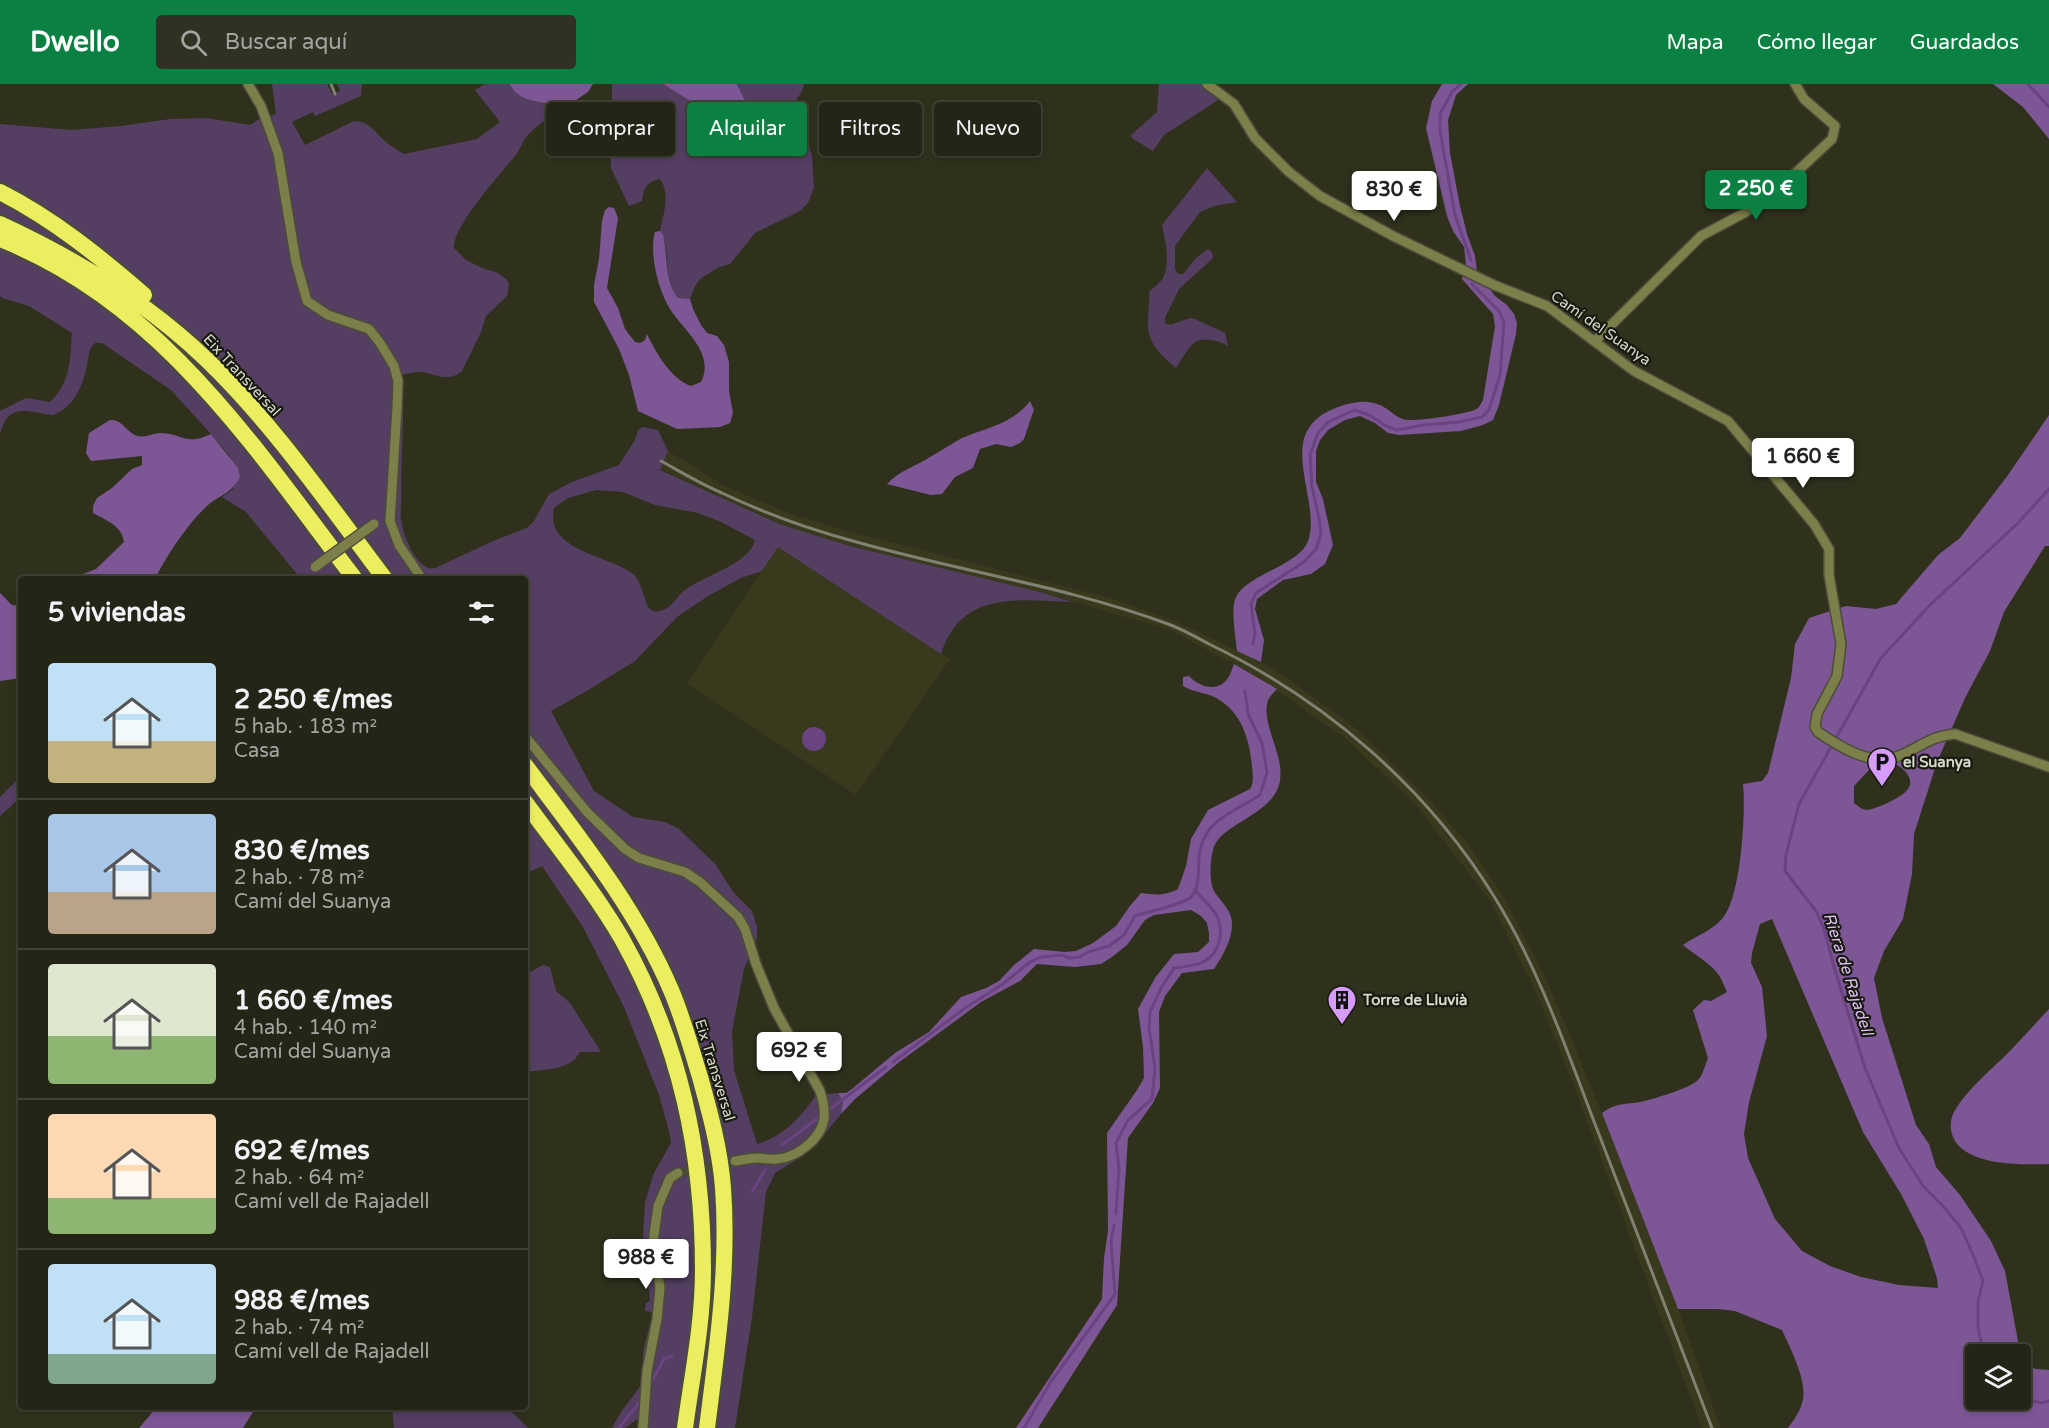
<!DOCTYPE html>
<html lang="es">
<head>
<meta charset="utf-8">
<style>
  body { margin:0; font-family:"Varela Round",sans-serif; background:#303123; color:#f1f3f6; height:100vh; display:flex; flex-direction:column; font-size:22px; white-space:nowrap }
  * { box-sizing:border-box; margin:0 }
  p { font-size:20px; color:#a3a5a1 }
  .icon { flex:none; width:33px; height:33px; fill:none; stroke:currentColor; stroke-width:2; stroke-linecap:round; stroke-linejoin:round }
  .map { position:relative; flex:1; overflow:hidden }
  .panel { position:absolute; left:18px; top:492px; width:510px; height:834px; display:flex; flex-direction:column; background:#242516; border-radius:6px; box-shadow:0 3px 9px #0003,0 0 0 2px #414235 }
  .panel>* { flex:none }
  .top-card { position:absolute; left:546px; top:18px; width:570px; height:54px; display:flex; gap:12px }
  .controls { position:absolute; left:1965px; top:1260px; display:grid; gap:12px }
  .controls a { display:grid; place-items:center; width:66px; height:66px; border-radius:6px; background:#242516; box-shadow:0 3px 9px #0003,0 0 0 2px #414235; font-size:30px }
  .price { position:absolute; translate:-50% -51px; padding:0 14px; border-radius:6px; background:#fff; color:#222; font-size:20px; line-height:39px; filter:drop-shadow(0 2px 3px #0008) }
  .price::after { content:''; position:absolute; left:50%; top:36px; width:18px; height:14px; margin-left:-9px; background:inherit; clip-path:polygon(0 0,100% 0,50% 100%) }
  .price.on { background:#0b8043; color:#fff }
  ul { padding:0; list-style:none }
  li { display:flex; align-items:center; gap:18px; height:150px; padding:0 30px }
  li+li { border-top:2px solid #414235 }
  li span { display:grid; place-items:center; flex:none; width:168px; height:120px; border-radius:6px; color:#555 }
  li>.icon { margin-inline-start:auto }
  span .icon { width:72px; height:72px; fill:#fffc; stroke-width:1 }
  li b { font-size:26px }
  h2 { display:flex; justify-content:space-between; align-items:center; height:72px; padding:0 30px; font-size:26px }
  .chip { padding:0 21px; border-radius:6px; background:#242516; box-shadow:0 3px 9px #0003,0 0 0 2px #414235; font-size:21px; line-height:54px }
  .chip.on { background:#0b8043; color:#fff }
  header { display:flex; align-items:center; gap:36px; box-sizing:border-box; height:84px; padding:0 30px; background:#0b8043; color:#fff }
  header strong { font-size:28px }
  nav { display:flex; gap:33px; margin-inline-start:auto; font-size:21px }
  .search { width:420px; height:54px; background:#303123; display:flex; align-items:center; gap:15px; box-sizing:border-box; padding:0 21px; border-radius:6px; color:#a3a5a1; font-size:22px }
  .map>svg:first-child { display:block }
  .built { fill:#38391d }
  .green { fill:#543f63; fill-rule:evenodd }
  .forest { fill:#7d5795; fill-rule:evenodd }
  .water { fill:#694480 }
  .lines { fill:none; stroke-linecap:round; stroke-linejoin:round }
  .stream { stroke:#694480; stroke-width:3 }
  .street-tunnel { stroke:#494a37; stroke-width:9; stroke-dasharray:9 4.5; stroke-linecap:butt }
  .street-casing { stroke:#4b4c39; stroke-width:12 }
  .highway-casing { stroke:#4b4c39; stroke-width:20 }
  .street { stroke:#7d7f4b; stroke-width:9 }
  .highway { stroke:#ebee5e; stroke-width:16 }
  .rail { stroke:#808171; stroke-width:3 }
  .street-bridge-casing { stroke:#4b4c39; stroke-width:12; stroke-linecap:butt }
  .street-bridge { stroke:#7d7f4b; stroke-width:9 }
  .labels { text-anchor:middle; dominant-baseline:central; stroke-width:4.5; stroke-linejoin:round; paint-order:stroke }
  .street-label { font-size:15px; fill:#d7d8cc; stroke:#18190f }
  .poi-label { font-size:15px; font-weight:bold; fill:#d7d8cc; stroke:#18190f; text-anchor:start }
  .water-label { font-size:16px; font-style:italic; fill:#dfc0f5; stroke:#18190f }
</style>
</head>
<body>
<header>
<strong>Dwello</strong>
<div class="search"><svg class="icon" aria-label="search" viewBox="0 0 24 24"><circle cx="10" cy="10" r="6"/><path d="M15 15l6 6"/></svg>Buscar aquí</div>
<nav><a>Mapa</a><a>Cómo llegar</a><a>Guardados</a></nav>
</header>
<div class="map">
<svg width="2049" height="1344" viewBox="0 0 2049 1344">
  <rect width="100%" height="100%" fill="#30311d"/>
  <!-- built -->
  <path class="built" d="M668 367 725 402 788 429 851 448 1110 514 1173 536 1261 578 1284 592 1353 642 1427 713 1467 759 1502 810 1548 899 1602 1029 1678 1225 1721 1344H1702L1572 997 1535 906 1491 818 1416 721 1344 653 1256 592 1170 546 1040 508 850 462 782 441 660 385Z
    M778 463 950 575 856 711 687 599Z"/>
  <!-- green -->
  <path class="green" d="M272 0H327L332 10 340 7 337 0H362L361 12 315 32 313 28 292 38 305 61 354 37C370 37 376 50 387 59 392 63 398 66 404 70L477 55 500 38 475 6 485 0H510C519 20 546 17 564 24 552 32 536 41 527 52 522 58 520 66 515 72 500 90 452 143 454 164L466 176 482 184 498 189 507 196 509 200 507 212 486 232 481 248 462 287C448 299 436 290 421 288 415 287 408 290 402 291 405 330 401 369 401 408 402 419 399 430 402 441 404 454 419 489 435 484L493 457 527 444 534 437 549 410 572 398 619 381 635 356 638 346 642 343 658 346 668 367 660 386 782 441 850 462 1040 508 1072 518C1018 516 961 506 941 570L778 463 762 487 741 494 708 512 677 533 635 577 585 608 551 627 594 707 633 733 665 738 679 745 716 781 733 808 752 827 757 843V854L744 885 732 947 734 986 757 1060C783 1053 802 1032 816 1011L838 1009 843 1017 841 1030 823 1052 799 1074 775 1089 766 1108 752 1233 735 1344H638L639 1334 625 1344H612L621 1328 642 1300 643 1268 653 1228 645 1227 646 1219 650 1217 643 1153 645 1119 653 1091 671 1059 670 1051 659 1011 624 923 583 843 542 782 529 788 525 783V495H301L246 428 222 413 233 405 230 372 211 350 171 306 102 259H95C88 265 89 272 87 281 83 302 74 323 53 331 29 328 7 317 0 351V327L26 314 50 318C71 298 70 276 72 249L29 222 2 214 0 212V40L72 46 121 42 171 35 206 34 250 41 258 36 276 30ZM596 406 623 408 655 421 698 429 719 437 755 456C750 480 703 492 685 506 676 513 672 524 660 527 655 529 652 527 648 523 643 513 642 497 633 490 609 471 544 467 554 424L568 414Z
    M612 0H663L711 30 728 45 741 55 749 29 737 0H804C801 18 779 24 794 45L809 49 807 55 812 72 814 104 808 119 800 127 755 149 730 180 719 183 700 195 694 204 690 215 678 214C662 193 671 161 660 147 663 131 671 110 660 95 647 97 643 105 642 117L629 122 611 84 609 25 612 16Z
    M1159 0H1200L1218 16 1164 51 1153 67 1132 54 1131 51 1157 28Z
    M1207 84 1237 118 1214 122 1200 128 1175 162V185L1178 190H1183L1196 174 1208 165 1212 168 1213 174 1179 205 1165 234V239L1170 241 1190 234 1195 235 1225 249 1228 262C1220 257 1202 252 1194 259 1187 265 1181 276 1176 284 1161 271 1146 258 1148 236 1148 227 1150 217 1149 208 1153 204 1160 199 1163 194 1171 178 1165 157 1162 141Z
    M21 692V713L0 732V713Z
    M543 881 550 883 556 907 570 919 601 968H580C570 987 544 985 525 988V891Z
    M392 1323H507L528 1344H394Z"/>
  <!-- forest -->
  <path class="forest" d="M510 0H593L588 8 564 24C546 16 519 21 510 0Z
    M663 0H737C744 16 758 38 752 55L746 56 737 52 711 30Z
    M1442 0H1468L1456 11 1448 36 1450 69 1460 122 1467 150 1475 172 1477 188 1495 212 1507 221 1514 230 1517 239 1516 250 1499 321 1493 336 1483 341 1461 347 1399 351 1388 349 1375 339 1360 332 1345 336 1328 346 1320 356 1316 367V398L1323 415 1333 461 1325 480 1311 490 1283 496 1257 515 1255 525 1264 556 1261 578 1237 567C1236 554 1230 524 1236 513 1248 489 1303 481 1309 454 1320 413 1275 351 1331 326 1350 318 1369 313 1387 325 1394 330 1399 335 1407 336 1418 337 1471 330 1478 324 1480 322 1481 319 1483 316L1495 242 1493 230 1462 195 1466 180 1464 163 1453 147 1447 132 1426 44 1432 17Z
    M1993 0H2049V55L2023 23Z
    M609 123 614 124 618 134 607 204 618 224 625 245 635 258 640 259 645 256 647 250C656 269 671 295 691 302L701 298C716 269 682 245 670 225 658 206 649 169 655 148L660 147 663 151C668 172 664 196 678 214L690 215 693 225 701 241 707 249 717 252 724 261 729 278V307L733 329 730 339 720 343 677 345 638 327 629 291 619 265 594 218V201L599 175 602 137 605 126Z
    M1030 317 1034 326 1032 331 1024 355 1020 359 1011 363 996 360 980 365 973 384 955 393 942 410 931 411 887 400C899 387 916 382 930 373 941 367 951 360 962 354 986 344 1014 339 1030 317Z
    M2049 331V462H2045L2004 528 1990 567 1965 614 1937 678 1914 750 1912 790 1903 835 1884 867 1874 894 1882 934 1916 1041 1929 1060 1936 1083 1960 1111 1991 1157 2005 1187 2020 1268 2025 1281 2036 1285 2049 1286V1344H1788C1793 1337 1800 1328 1802 1319 1809 1299 1790 1264 1782 1246L1735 1227 1718 1225H1678L1602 1029C1615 1019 1626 1020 1641 1018 1653 1015 1691 1004 1698 996 1703 991 1705 981 1708 974L1693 926 1704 916 1711 917 1727 908C1724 902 1722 895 1718 890 1709 878 1695 871 1683 861 1696 852 1711 847 1722 835 1741 815 1746 728 1743 700L1762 697 1768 689 1791 594 1795 560 1809 534 1846 522 1876 525 1896 520 1938 471 1960 454 2008 391ZM1880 680C1885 680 1890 679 1894 680 1904 683 1915 695 1908 705 1903 713 1875 726 1866 726 1861 725 1858 722 1854 719V702L1870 685ZM1772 835 1863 1048 1901 1110 1924 1155 1937 1194 1938 1204 1899 1201 1861 1193 1830 1182 1802 1167 1775 1135 1748 1074 1744 1050 1749 1018 1767 952 1762 903 1751 879 1752 869 1760 840ZM1976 1270H2020V1316H1976Z
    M110 336C123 335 126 349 138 352 146 354 153 349 161 349 184 350 185 362 211 350L238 384 240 393C228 413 221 409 206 423 189 438 165 474 155 495H70L96 485 124 458C122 441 105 436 93 429V422L97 414 112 404 132 385 142 381V372L91 377 86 369 89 349Z
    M0 509 12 521 21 522V594L0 597Z
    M1234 580 1277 605C1273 609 1268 614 1267 620 1263 644 1284 670 1280 696 1275 732 1219 739 1213 766 1210 777 1209 798 1214 807 1219 815 1226 821 1230 830 1237 848 1224 870 1214 885L1182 889 1165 912 1159 928 1160 1004 1153 1019 1128 1054 1117 1221 1038 1344H1016L1102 1215 1104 1174 1108 1147 1107 1049 1137 1006 1144 994 1143 963 1138 925 1155 894 1174 870 1198 868 1209 858V849L1207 839 1201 832 1191 826 1154 831 1145 836 1127 861 1112 873 1101 880 1075 883 1037 880 1020 897 981 918 898 979 855 1015 841 1030 843 1017 838 1009H846L852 1005 895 969 929 948 961 913 986 904 999 897 1014 881 1034 865 1065 868 1076 867 1093 859 1116 842 1130 822 1141 809C1155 811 1165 812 1178 805L1186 782 1191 755 1208 726 1250 705C1254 698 1253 691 1252 683 1250 657 1242 629 1218 615 1207 608 1194 609 1183 602V593L1189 592C1199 603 1218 609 1228 594 1231 590 1232 584 1234 580Z
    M2049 925V1080C2022 1081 1965 1082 1953 1053 1950 1045 1950 1038 1953 1030 1962 1011 1989 987 2005 972 2020 957 2034 941 2049 925Z
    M153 1323H256L243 1344H139L151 1330Z"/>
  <!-- water -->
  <path class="water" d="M802 655a12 12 0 1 1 24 0a12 12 0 1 1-24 0Z"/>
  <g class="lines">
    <!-- stream -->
    <path class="stream" d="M1461 0 1452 8 1440 30V47L1455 131 1471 176
      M2028 0 2049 23
      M1253 560 1255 550 1251 520 1256 509 1304 478 1316 465 1321 450 1319 434 1312 403 1310 371 1318 349 1328 338 1355 326 1371 332 1386 342 1397 346 1424 341 1459 338 1482 333 1489 326 1500 291 1504 238 1499 227 1472 200
      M893 978 965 924 1003 900 1030 878 1041 873 1062 871 1069 874 1079 873 1088 868 1109 862 1124 851 1135 832C1147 828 1186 820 1192 812 1200 802 1198 787 1199 775 1201 736 1233 729 1260 711L1267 689 1262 659 1248 630 1245 607
      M782 1061 886 983
      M752 1108 765 1086
      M1116 1130 1119 1085 1116 1059 1128 1036 1152 1015 1155 984 1149 944 1150 928 1161 904 1174 884C1184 883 1194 882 1203 878 1220 870 1224 848 1217 832 1212 823 1202 814 1195 806
      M1983 1270 1978 1242V1217L1983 1197 1974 1173 1961 1144 1942 1121 1923 1102 1899 1064 1865 984 1834 883 1824 845 1816 827 1785 787 1786 771 1799 720 1881 574 1930 521 2018 439 2049 405
      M650 1301 664 1275 672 1272
      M2020 1313 2041 1319 2049 1317
      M619 1344 642 1315
      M1024 1344 1050 1299 1115 1210 1111 1157 1114 1141"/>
    <!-- street-tunnel -->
    <path class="street-tunnel" d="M678 1089 735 1077"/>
    <!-- street casing -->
    <g class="street-casing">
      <path id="street" d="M248 0 261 22 278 69 296 178 307 217 328 231 369 245 380 259 394 282 398 297 397 324 390 437 399 461 422 495
        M1207 0 1234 20 1255 54 1289 88 1320 112 1393 152 1494 201 1547 222 1634 287 1728 337 1814 440 1829 465V491L1841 560 1837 592 1817 630 1815 643 1818 648C1840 663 1871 683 1899 672 1921 663 1930 652 1955 650L2049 683
        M1595 257 1701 152 1746 128 1788 96 1832 55 1835 42 1804 15 1795 0
        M525 652 586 727 625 765 639 774 685 788 700 798 738 833 745 845 756 880 774 924 820 1007C823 1016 825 1026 824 1035 821 1055 796 1074 777 1075 770 1076 764 1074 758 1074 750 1074 742 1076 735 1077
        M643 1344 647 1287 657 1235 660 1204 653 1158 658 1122 670 1094 678 1089"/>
    </g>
    <!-- highway casing -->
    <g class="highway-casing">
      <path id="highway" d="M0 108C53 135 99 172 144 211
        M0 140C76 175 147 218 208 277 275 342 329 421 385 495
        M0 155C162 219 253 362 355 495
        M525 681C578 752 636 824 671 906 683 934 691 964 700 993 710 1029 720 1065 723 1104 729 1184 717 1264 707 1344
        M525 718C558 763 594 807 622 855 680 959 703 1068 703 1186 703 1239 692 1292 685 1344"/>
    </g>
    <!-- street -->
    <use href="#street" class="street"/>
    <!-- highway -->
    <use href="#highway" class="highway"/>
    <!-- rail -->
    <path class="rail" d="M331 0 335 10
      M661 377C681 388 701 400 722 409 764 429 809 445 853 457 957 487 1066 502 1168 540 1182 545 1196 553 1209 560 1325 616 1427 703 1495 814 1538 883 1566 964 1595 1040 1634 1141 1673 1243 1712 1344"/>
    <!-- street-bridge casing -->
    <g class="street-bridge-casing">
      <path id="street-bridge" d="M315 483 374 440"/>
    </g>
    <!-- street-bridge -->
    <use href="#street-bridge" class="street-bridge"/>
  </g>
  <!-- icons -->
  <defs>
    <g id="parking-pin" transform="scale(1.5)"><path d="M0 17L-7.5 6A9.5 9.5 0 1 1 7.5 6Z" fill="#d59cfb" stroke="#18190f"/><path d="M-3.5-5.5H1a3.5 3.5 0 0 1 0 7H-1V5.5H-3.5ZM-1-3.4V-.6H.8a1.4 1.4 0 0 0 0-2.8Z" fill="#111"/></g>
    <g id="building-pin" transform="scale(1.5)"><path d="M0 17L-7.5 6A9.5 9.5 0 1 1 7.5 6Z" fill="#d59cfb" stroke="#18190f"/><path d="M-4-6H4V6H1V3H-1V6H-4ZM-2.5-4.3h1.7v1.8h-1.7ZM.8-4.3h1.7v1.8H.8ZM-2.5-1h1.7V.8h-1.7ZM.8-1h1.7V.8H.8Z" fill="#111"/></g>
  </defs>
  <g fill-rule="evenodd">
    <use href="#parking-pin" x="1882" y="678"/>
    <use href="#building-pin" x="1342" y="916"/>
  </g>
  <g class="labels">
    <!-- street labels -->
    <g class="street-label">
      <text transform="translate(1601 244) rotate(35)">Camí del Suanya</text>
      <text transform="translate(242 291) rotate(47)">Eix Transversal</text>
      <text transform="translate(715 986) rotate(73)">Eix Transversal</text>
    </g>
    <!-- poi labels -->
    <g class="poi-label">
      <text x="1903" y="678">el Suanya</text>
      <text x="1363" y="916">Torre de Lluvià</text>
    </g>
    <!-- water labels -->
    <g class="water-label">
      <text transform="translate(1848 890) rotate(72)">Riera de Rajadell</text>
    </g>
  </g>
</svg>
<div class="controls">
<a><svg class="icon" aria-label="layers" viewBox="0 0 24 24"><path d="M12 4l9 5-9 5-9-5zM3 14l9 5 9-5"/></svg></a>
</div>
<b class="price on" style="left:1756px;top:137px">2 250 €</b>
<b class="price" style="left:1394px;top:138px">830 €</b>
<b class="price" style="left:1803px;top:405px">1 660 €</b>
<b class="price" style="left:799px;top:999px">692 €</b>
<b class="price" style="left:646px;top:1206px">988 €</b>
<div class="top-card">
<a class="chip">Comprar</a>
<a class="chip on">Alquilar</a>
<a class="chip">Filtros</a>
<a class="chip">Nuevo</a>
</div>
<section class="panel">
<h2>5 viviendas<svg class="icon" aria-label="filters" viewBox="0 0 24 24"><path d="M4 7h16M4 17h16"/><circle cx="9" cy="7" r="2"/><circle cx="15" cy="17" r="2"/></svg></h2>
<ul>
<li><span style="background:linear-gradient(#bfe0f5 65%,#c2b280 0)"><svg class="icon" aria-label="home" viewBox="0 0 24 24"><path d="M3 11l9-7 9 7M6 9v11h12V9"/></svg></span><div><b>2 250 €/mes</b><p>5 hab. · 183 m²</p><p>Casa</p></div></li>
<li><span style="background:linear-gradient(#a9c7e8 65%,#b9a48a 0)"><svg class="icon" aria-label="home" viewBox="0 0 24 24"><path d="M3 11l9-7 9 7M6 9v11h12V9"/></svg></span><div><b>830 €/mes</b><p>2 hab. · 78 m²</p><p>Camí del Suanya</p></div></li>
<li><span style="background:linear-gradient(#dfe7d0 60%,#8fb573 0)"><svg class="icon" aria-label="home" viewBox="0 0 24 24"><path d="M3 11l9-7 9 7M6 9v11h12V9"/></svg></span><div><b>1 660 €/mes</b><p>4 hab. · 140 m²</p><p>Camí del Suanya</p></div></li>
<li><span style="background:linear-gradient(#ffd9b3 70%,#8fb573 0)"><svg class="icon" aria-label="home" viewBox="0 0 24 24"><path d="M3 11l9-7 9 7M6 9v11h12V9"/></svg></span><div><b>692 €/mes</b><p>2 hab. · 64 m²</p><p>Camí vell de Rajadell</p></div></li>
<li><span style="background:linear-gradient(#bfe0f5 75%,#7fa58c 0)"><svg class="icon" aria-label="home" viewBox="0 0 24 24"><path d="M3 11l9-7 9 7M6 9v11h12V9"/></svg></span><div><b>988 €/mes</b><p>2 hab. · 74 m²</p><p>Camí vell de Rajadell</p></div></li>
</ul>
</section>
</div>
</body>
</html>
